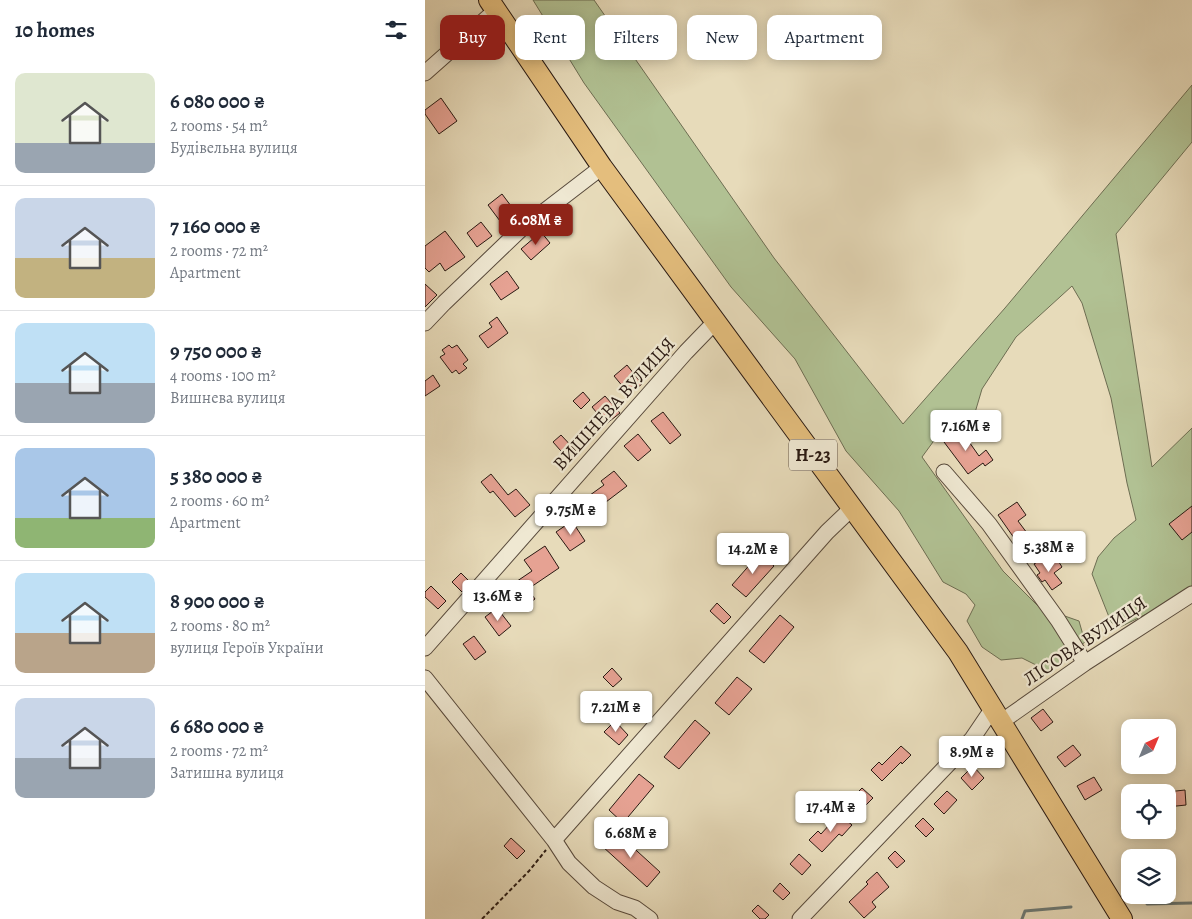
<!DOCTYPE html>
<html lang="en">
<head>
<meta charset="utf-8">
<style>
  body { margin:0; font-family:Alegreya,serif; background:#f6f6f7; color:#1f2937; height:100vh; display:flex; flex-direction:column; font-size:19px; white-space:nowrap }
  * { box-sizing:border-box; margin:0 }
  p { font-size:16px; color:#747a83 }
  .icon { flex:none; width:28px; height:28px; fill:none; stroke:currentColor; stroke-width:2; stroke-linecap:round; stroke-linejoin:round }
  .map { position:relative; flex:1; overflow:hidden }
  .side { display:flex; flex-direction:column; background:#fff; width:425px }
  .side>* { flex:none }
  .guide { position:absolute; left:15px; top:15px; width:475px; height:45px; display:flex; gap:10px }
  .needle { width:32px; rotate:44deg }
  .fabs { position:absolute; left:696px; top:719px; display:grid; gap:10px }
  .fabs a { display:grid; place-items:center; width:55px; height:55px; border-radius:10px; background:#fff; box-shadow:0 2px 12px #0003; font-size:25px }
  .price { position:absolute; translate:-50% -42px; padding:0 11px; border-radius:5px; background:#fff; color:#222; font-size:16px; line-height:32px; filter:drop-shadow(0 1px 2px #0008) }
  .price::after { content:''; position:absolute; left:50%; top:30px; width:15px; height:11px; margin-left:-8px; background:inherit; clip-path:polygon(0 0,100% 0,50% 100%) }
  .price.on { background:#8f2418; color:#fff }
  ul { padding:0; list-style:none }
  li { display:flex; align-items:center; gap:15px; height:125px; padding:0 15px }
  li+li { border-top:1px solid #e0e1e3 }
  li span { display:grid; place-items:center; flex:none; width:140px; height:100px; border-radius:10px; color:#555 }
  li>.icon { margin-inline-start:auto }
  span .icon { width:60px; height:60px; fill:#fffc; stroke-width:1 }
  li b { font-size:21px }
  h2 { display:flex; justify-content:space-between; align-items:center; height:60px; padding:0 15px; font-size:21px }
  .chip { padding:0 18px; border-radius:10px; background:#fff; box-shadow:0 2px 12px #0003; font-size:18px; line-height:45px }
  .chip.on { background:#8f2418; color:#fff }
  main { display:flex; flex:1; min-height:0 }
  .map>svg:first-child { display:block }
  .green { fill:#b1c193; stroke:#6d6d52 }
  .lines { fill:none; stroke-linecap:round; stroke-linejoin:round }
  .stream { stroke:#6c7975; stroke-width:3 }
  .building { fill:#e6a293; stroke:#291912 }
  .minor-casing { stroke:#584a3c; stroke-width:17 }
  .major-casing { stroke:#291912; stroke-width:22 }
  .path { stroke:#291912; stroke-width:2; stroke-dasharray:4 2.5; stroke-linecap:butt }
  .minor { stroke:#efe8d2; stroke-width:15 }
  .major { stroke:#e4be7d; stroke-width:20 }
  .labels { text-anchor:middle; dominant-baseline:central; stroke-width:4.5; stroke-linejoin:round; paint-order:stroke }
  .shield { fill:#efe8d2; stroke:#64574c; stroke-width:1 }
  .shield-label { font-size:18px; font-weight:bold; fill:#291912 }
  .street-label { font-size:19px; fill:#291912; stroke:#efe8d2 }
</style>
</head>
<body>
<main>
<section class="side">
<h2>10 homes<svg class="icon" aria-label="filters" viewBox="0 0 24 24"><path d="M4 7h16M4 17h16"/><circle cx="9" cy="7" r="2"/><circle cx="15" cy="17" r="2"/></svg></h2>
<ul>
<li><span style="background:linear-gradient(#dfe7d0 70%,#9aa5b1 0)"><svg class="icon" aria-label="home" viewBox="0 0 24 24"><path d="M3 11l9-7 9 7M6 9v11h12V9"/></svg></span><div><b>6 080 000 ₴</b><p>2 rooms · 54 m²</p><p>Будівельна вулиця</p></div></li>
<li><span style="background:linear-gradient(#c9d6e8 60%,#c2b280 0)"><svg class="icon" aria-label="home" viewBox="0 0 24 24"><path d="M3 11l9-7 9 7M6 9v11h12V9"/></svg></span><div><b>7 160 000 ₴</b><p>2 rooms · 72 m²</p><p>Apartment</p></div></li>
<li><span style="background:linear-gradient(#bfe0f5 60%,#9aa5b1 0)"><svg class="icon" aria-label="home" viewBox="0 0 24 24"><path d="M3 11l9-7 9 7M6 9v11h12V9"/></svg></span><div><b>9 750 000 ₴</b><p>4 rooms · 100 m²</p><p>Вишнева вулиця</p></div></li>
<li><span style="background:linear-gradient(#a9c7e8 70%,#8fb573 0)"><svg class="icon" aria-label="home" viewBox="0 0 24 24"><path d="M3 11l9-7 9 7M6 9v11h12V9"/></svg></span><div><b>5 380 000 ₴</b><p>2 rooms · 60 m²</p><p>Apartment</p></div></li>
<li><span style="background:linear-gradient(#bfe0f5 60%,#b9a48a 0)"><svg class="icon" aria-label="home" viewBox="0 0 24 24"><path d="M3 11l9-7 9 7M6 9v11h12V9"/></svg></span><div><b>8 900 000 ₴</b><p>2 rooms · 80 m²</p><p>вулиця Героїв України</p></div></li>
<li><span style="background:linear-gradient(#c9d6e8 60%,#9aa5b1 0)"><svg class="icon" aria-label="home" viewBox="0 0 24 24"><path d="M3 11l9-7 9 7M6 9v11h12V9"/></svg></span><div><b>6 680 000 ₴</b><p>2 rooms · 72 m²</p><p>Затишна вулиця</p></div></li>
</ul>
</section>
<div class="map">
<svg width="767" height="919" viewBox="0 0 767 919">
  <rect width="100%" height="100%" fill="#e7dbba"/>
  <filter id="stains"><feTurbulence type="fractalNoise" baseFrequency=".004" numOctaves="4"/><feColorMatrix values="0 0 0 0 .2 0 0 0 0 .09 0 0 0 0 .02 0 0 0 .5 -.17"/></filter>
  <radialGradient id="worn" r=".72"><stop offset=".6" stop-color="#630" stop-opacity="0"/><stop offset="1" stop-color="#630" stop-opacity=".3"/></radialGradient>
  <!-- green -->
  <path class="green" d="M108 0H169L349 258 478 424 580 308 767 85V142L691 234 727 467 767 428V586L746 602 695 627 686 622 667 574 673 557 689 538 711 520 702 483 686 398 657 303 647 286 591 337 557 389 549 416H527L497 457 578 571 614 607 654 621 660 642 623 671 597 658 576 660 557 647 542 621 550 605 541 594 518 582 474 511 421 451 370 359 306 287 159 83Z"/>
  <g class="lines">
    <!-- stream -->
    <path class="stream" d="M722 904 767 903
      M597 919 600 911 646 907"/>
  </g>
  <!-- building -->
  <path class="building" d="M16 98 32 121 14 134 0 114V110Z
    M77 194 89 210 75 221 63 205Z
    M56 222 67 236 52 247 42 233Z
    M20 231 40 257 20 271 15 263 4 272 0 268V246Z
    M116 232 125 243 106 260 96 249Z
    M82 271 94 288 76 300 65 284Z
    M0 284 12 295 0 307Z
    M72 317 83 333 63 348 54 336 67 327 64 323Z
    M24 345 27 348 32 345 43 360 38 364 42 368 34 374 31 370 27 373 15 357 20 354 17 350Z
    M202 365 217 384 204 394 189 376Z
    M8 375 15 386 0 396V381Z
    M158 392 165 400 156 409 148 401Z
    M180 396 195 413 181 424 167 407Z
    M238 412 256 435 245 444 226 421Z
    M535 429 554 456 561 450 568 460 560 466 558 463 543 474 519 442Z
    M213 434 226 450 213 461 199 446Z
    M136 435 151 451 143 459 128 442Z
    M189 471 202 486 177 505 180 509 166 519 154 503 179 485 176 481Z
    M66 474 83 495 91 489 105 505 90 517 68 491 65 493 56 482Z
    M592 502 601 515 593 521 605 537 594 545 573 515Z
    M767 506V532L757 540 744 524Z
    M147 521 160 541 145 551 131 532Z
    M120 546 134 568 103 589 110 599 94 611 79 590 107 571 99 560Z
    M335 553 349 566 321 597 307 585Z
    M619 558 624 565 632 559 637 567 629 573 637 583 627 590 620 580 617 582 612 575 615 573 609 564Z
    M36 573 45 582 37 592 27 582Z
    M6 586 21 601 13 609 0 597V592Z
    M292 603 306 617 299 624 285 611Z
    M72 608 86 626 74 636 60 617Z
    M355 615 369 627 339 663 324 651Z
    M49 636 61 652 50 660 38 644Z
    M187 668 197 679 188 687 178 677Z
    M312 677 327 689 304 715 290 703Z
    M618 709 628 722 616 731 606 718Z
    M270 720 285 733 254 769 239 757Z
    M190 721 203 735 194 745 179 732Z
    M648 745 656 755 640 767 632 757Z
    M476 746 486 755 477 764 476 762 457 781 446 770 454 762 457 765Z
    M548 766 559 778 547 790 536 778Z
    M214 774 229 786 198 823 184 810Z
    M669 777 677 790 660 800 652 786Z
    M437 788 448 798 439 807 428 797Z
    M760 790 761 805 742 807V792Z
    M522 791 532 800 519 814 509 804Z
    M414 814 427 825 417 836 414 834 397 852 384 840 393 831 396 834Z
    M498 818 509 829 501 837 490 826Z
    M190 831 235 872 222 887 177 846Z
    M86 838 100 851 92 859 79 846Z
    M470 851 480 861 472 868 463 858Z
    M374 854 386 865 377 875 365 864Z
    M452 872 464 887 447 902 451 907 439 918 424 902 443 884 441 882Z
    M355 883 365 893 358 900 348 891Z
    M333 905 344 915 340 919H335L327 911Z"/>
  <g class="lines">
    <!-- minor casing -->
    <g class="minor-casing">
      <path id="minor" d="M0 73 71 10
        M0 323 19 303 95 230 177 167
        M519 472 564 524 633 620 660 663
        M0 648 261 352 290 322
        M0 678 129 840 144 863 169 887 192 902 210 908 225 919
        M576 722 660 663 767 594
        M129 840 402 532 427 508
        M375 919 531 756 547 739 568 708"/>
    </g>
    <!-- major casing -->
    <g class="major-casing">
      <path id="major" d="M64 0 177 167 533 652 697 919"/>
    </g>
    <!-- path -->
    <path class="path" d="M57 919 104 871 121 850"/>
    <!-- minor -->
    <use href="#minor" class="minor"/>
    <!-- major -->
    <use href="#major" class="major"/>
  </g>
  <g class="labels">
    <!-- shield labels -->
    <rect class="shield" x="364" y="439.5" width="48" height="31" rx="4"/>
    <g class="shield-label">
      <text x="388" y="455">Н-23</text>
    </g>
    <!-- street labels -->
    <g class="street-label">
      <text transform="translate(189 404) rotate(-48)">ВИШНЕВА ВУЛИЦЯ</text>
      <text transform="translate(660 641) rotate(-34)">ЛІСОВА ВУЛИЦЯ</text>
    </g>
  </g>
  <rect width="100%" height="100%" filter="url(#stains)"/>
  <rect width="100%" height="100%" fill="url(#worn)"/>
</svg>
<div class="fabs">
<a><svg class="needle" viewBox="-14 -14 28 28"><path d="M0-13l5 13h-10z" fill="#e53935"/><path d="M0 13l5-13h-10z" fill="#747a83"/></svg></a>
<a><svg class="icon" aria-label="locate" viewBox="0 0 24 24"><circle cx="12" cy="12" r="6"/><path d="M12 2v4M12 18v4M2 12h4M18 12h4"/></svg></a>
<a><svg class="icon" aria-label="layers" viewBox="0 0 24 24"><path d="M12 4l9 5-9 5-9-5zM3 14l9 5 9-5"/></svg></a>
</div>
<b class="price on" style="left:111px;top:246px">6.08M ₴</b>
<b class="price" style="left:541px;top:452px">7.16M ₴</b>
<b class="price" style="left:146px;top:536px">9.75M ₴</b>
<b class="price" style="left:624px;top:573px">5.38M ₴</b>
<b class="price" style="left:328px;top:575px">14.2M ₴</b>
<b class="price" style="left:73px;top:622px">13.6M ₴</b>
<b class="price" style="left:191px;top:733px">7.21M ₴</b>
<b class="price" style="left:547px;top:778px">8.9M ₴</b>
<b class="price" style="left:406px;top:833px">17.4M ₴</b>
<b class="price" style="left:206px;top:859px">6.68M ₴</b>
<div class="guide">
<a class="chip on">Buy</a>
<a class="chip">Rent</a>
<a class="chip">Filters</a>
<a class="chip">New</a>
<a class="chip">Apartment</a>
</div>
</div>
</main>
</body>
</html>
